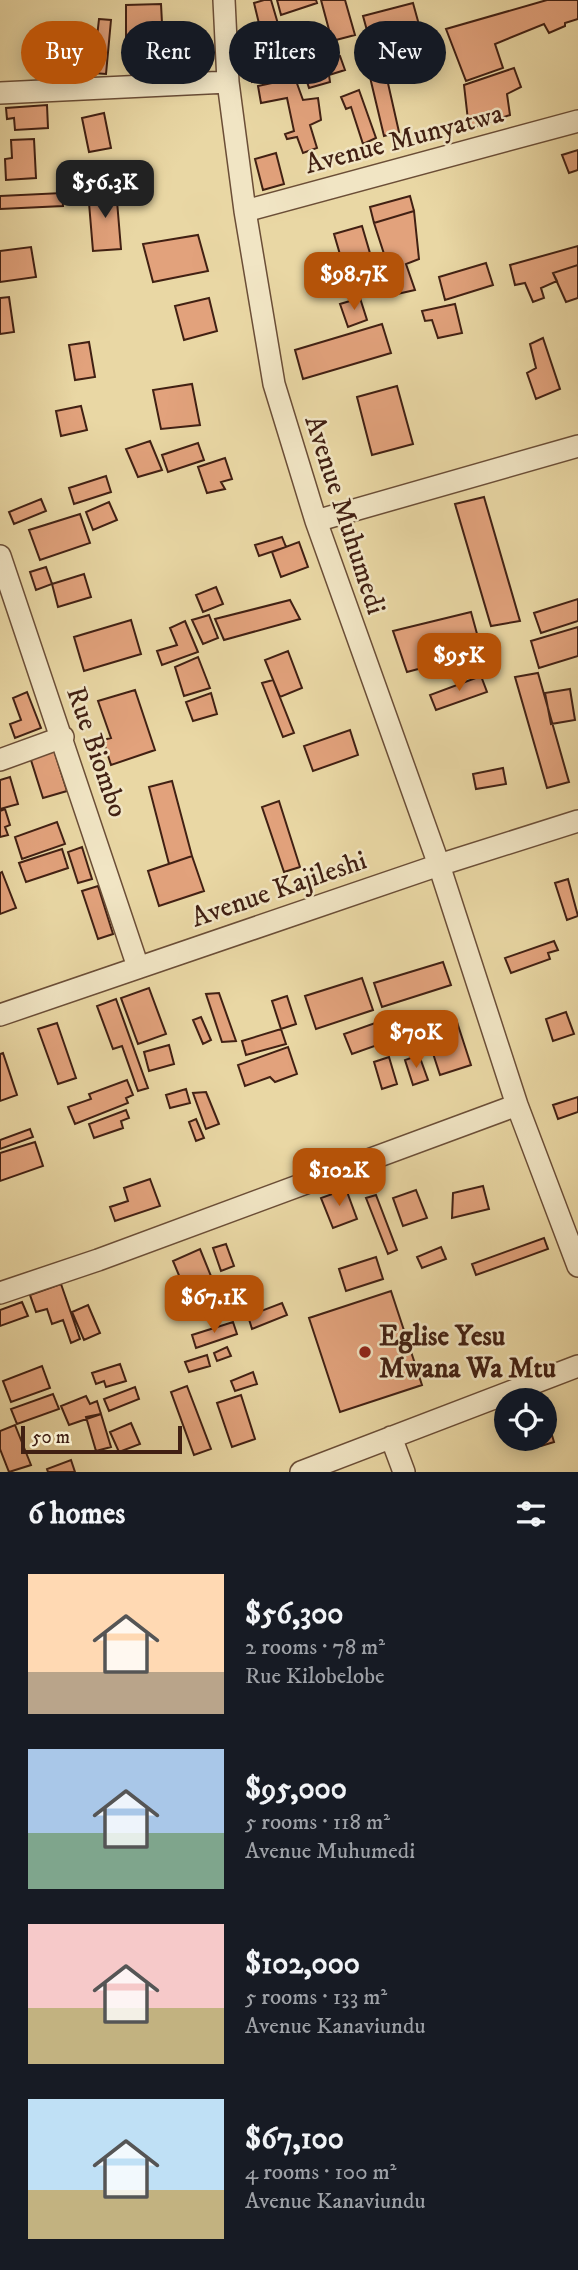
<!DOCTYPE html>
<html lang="en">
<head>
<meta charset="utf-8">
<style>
  body { margin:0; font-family:"IM FELL DW Pica",serif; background:#20242c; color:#f1f3f6; height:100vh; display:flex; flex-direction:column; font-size:26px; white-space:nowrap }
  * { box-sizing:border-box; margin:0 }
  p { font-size:23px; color:#9ea1a6 }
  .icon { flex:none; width:38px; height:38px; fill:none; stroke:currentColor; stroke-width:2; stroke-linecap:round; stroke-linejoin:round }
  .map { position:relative; height:1472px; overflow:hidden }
  .details { display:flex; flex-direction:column; background:#171b24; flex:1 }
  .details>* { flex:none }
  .banner { position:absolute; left:21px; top:21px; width:537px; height:63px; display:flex; gap:14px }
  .controls { position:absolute; left:494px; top:1388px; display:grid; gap:14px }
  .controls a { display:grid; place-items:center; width:63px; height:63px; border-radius:50%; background:#171b24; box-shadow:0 4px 18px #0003; font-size:35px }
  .scale { position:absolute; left:21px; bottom:18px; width:161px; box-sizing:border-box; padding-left:7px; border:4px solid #412013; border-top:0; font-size:19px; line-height:24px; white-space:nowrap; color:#412013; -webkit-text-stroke:5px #f1e5c4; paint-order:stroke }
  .price { position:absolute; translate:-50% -60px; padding:0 16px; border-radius:14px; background:#b45309; color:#fff; font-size:23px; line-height:46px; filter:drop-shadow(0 2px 4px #0008) }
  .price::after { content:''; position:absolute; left:50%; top:42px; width:21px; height:16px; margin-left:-10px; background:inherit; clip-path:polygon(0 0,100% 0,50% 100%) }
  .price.current { background:#222; color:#fff }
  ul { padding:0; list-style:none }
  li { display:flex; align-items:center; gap:21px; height:175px; padding:0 28px }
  li span { display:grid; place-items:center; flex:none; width:196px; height:140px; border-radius:0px; color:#555 }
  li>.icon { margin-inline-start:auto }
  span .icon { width:84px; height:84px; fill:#fffc; stroke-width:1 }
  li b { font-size:30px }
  h2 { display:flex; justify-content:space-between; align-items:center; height:84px; padding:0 28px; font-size:30px }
  .tag { padding:0 24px; border-radius:32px; background:#171b24; box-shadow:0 4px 18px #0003; font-size:24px; line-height:63px }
  .tag.current { background:#b45309; color:#fff }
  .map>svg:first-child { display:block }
  .building { fill:#e2a27c; stroke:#412013; stroke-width:2 }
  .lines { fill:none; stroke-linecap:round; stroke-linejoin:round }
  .street-casing { stroke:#6b4e37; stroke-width:24 }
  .street { stroke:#f1e5c4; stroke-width:21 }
  .poi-dot { fill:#8f2418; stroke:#f1e5c4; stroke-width:2.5 }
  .labels { text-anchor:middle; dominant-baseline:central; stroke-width:5; stroke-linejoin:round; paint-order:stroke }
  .street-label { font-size:28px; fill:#412013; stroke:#f1e5c4 }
  .poi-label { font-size:28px; font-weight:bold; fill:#412013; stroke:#f1e5c4; text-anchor:start }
</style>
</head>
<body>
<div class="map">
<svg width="578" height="1472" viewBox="0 0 578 1472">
  <rect width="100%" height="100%" fill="#e9d7a4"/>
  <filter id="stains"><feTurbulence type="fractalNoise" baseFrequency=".00286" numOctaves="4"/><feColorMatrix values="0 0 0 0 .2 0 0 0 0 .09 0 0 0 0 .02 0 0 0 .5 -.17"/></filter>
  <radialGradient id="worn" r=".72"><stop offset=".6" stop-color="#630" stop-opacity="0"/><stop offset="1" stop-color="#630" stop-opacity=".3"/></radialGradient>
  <!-- building -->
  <path class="building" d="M264 0H271L281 34 263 40 254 3Z
    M277 0H316L317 3 281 15Z
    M321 0H345L355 35 332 41Z
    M547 0H578V19L565 23V26L549 33 544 24 495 44 503 68 466 81 446 29Z
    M413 3 421 32 371 45 363 16Z
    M161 4 163 42 126 43V5Z
    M99 19 111 20 106 74 93 73Z
    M87 26 88 53 45 56 43 29Z
    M422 37 426 52 382 62 378 47Z
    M169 44 170 56 132 59 133 45Z
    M334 45 338 53 307 65 304 57Z
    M285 49 291 69 252 82 246 62Z
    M192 56 194 72 142 77 141 61Z
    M340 56 345 70 329 75 330 82 309 88 303 69Z
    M514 68 521 87 507 94 510 115 469 129 464 85Z
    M385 70 399 132 384 136 369 73Z
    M295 78 303 100 318 98 321 120 310 125 317 148 303 153 297 137 287 139 285 134 294 131 287 98 261 103 258 86Z
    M359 90 376 138 363 144 351 107 346 109 341 97Z
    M47 105 48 128 15 130 14 118 7 119 6 108Z
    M104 113 111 148 89 152 82 118Z
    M34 139 36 178 6 180 5 159 12 158 11 140Z
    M578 150V170L569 173 562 155Z
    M276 153 284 184 263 190 255 159Z
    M116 189 121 249 93 251 88 191Z
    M62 193 63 206 0 209V196Z
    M410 196 414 211 374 223 370 207Z
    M414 211 419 259 406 264 415 290 397 294 374 223Z
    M362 226 372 260 344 268 334 234Z
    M198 235 208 271 153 282 143 244Z
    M578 246V265L553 273 557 281 541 288 544 298 533 302 525 283 515 285 510 265Z
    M31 247 36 277 0 282V251Z
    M486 263 493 285 445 300 439 277Z
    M578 265V298L566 302 553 273Z
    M355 272 360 288 331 296 326 280Z
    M9 297 14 332 0 334V298Z
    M209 298 217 331 184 340 175 306Z
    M360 298 367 320 348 327 340 304Z
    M455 304 462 333 438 338 432 320 425 321 422 311Z
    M382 324 391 353 303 379 295 350Z
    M543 338 560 389 536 399 527 373 536 368 530 344Z
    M89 342 95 377 75 380 69 345Z
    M192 384 200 425 161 429 153 390Z
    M397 386 413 444 372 455 357 397Z
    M81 406 87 430 61 436 56 411Z
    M150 441 162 470 138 477 126 449Z
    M198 443 204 460 168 472 162 455Z
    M225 458 232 479 221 482 225 489 207 493 198 467Z
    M106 476 111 492 74 504 69 488Z
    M484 497 520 621 491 626 455 504Z
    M41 499 46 511 14 524 9 512Z
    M109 502 117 520 93 530 86 512Z
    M80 514 90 543 40 560 29 530Z
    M282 537 286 547 259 556 255 545Z
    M299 542 308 567 281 577 272 552Z
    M46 567 52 584 36 590 30 572Z
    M84 574 91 597 58 607 52 584Z
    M216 587 223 604 203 612 196 595Z
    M578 599V621L541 633 534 613Z
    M290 600 300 619 224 640 215 619Z
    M471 612 482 652 407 672 393 631Z
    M209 615 218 638 203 644 192 620Z
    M131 620 141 654 84 671 74 637Z
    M185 621 198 652 162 665 157 651 177 645 170 628Z
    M578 627V656L539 668 531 641Z
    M288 651 302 688 280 697 265 660Z
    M198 657 210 688 184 696 175 667Z
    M538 673 569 782 547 788 515 677Z
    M481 676 487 692 436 710 430 695Z
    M273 680 294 733 283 737 262 683Z
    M570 689 575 720 551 724 545 693Z
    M135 690 155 750 111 765 103 740 111 738 98 701Z
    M27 692 41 728 15 738 10 724 21 720 13 698Z
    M211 693 217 714 193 721 186 702Z
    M350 730 358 755 313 771 304 746Z
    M54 750 67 791 43 798 30 757Z
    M503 768 506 784 476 789 473 774Z
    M10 777 18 804 0 809V780Z
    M172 781 192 856 169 864 149 787Z
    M279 801 300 867 284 872 262 807Z
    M5 809 10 825 5 827 8 835 0 837V811Z
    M57 822 65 844 22 859 15 837Z
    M82 847 92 879 78 883 68 852Z
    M62 849 68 868 26 882 19 863Z
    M192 856 204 891 159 906 148 871Z
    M2 872 16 908 0 914V873Z
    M568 879 578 916 567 920 555 883Z
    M98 886 113 934 98 939 82 891Z
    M554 941 558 950 548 953 550 959 511 973 505 958Z
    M443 962 451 985 382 1007 374 983Z
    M362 978 373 1010 316 1029 305 996Z
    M149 988 166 1034 138 1044 121 998Z
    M219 993 236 1041 222 1042 206 994Z
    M287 996 296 1024 281 1029 272 1001Z
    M116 999 148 1088 138 1091 122 1046 113 1049 97 1006Z
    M566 1012 574 1034 553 1041 546 1019Z
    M201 1017 211 1040 203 1044 193 1020Z
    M378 1022 386 1042 352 1054 344 1034Z
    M457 1022 471 1065 440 1075 426 1032Z
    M57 1023 76 1078 58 1084 38 1029Z
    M281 1029 286 1044 246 1055 242 1041Z
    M408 1032 415 1046 403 1051 397 1037Z
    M169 1045 174 1064 149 1071 144 1052Z
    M288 1047 297 1074 275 1082 270 1077 245 1086 238 1065Z
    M3 1053 17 1095 0 1101V1054Z
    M419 1055 428 1080 413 1085 405 1060Z
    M389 1057 397 1084 382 1089 374 1062Z
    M127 1080 133 1095 126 1098 128 1103 75 1124 68 1107 91 1099 89 1094Z
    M186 1089 190 1103 170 1108 166 1095Z
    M206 1092 219 1124 206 1129 193 1093Z
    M578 1097V1112L558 1119 553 1105Z
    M126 1110 129 1118 121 1121 123 1128 94 1138 89 1124Z
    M196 1119 204 1138 196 1141 189 1122Z
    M30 1129 33 1137 0 1149V1140Z
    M35 1142 43 1166 0 1181V1153Z
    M150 1179 160 1206 115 1221 110 1207 128 1201 124 1188Z
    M483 1186 489 1209 452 1218 453 1193Z
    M346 1189 357 1219 333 1228 321 1198Z
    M416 1190 427 1218 403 1226 393 1198Z
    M376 1195 397 1250 388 1254 366 1198Z
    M544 1238 548 1249 476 1275 472 1264Z
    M226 1244 234 1266 221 1271 213 1248Z
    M441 1247 446 1259 422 1268 417 1257Z
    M200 1249 215 1286 188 1297 173 1261Z
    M376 1257 383 1279 346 1291 339 1269Z
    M61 1284 80 1339 71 1343 63 1320 52 1324 47 1309 36 1312 30 1295Z
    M391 1291 422 1385 340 1412 309 1318Z
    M22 1302 28 1316 0 1326V1310Z
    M282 1303 287 1315 252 1329 248 1316Z
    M88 1305 100 1333 84 1340 72 1312Z
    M233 1322 237 1334 196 1348 192 1335Z
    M227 1347 231 1356 217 1361 214 1353Z
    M207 1355 210 1366 189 1372 185 1362Z
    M120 1364 126 1381 106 1387 104 1381 96 1384 92 1373Z
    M42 1366 50 1388 11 1402 3 1381Z
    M253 1372 257 1384 235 1391 231 1381Z
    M187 1386 211 1449 194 1455 171 1392Z
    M135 1387 139 1399 109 1411 104 1399Z
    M53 1394 59 1409 17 1424 11 1409Z
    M241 1395 255 1439 232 1447 217 1403Z
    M86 1396 90 1404 97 1401 101 1414 69 1425 61 1406Z
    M101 1414 111 1447 96 1451 86 1417Z
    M547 1418 554 1442 541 1446 539 1438H544Z
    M131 1423 140 1444 119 1452 110 1432Z
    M15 1425 31 1465 9 1472 0 1449V1431Z
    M71 1460 75 1472H48L47 1469Z"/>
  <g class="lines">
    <!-- street casing -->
    <g class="street-casing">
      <path id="street" d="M224 0 228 82 245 211 274 384 316 521 439 865 517 1105 578 1266
        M0 93 228 82
        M245 211 578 121
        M316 521 578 446
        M0 556 138 967
        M0 760 63 737
        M0 1015 439 865 578 821
        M0 1293 98 1260 517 1105
        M391 1437 404 1472
        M301 1472 578 1366"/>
    </g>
    <!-- street -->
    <use href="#street" class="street"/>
  </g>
  <!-- markers -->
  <circle class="poi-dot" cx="365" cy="1352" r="7"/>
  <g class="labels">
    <!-- street labels -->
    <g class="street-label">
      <text transform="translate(404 139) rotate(-15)">Avenue Munyatwa</text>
      <text transform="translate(345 515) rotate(72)">Avenue Muhumedi</text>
      <text transform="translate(97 752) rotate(71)">Rue Biombo</text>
      <text transform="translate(279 889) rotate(-19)">Avenue Kajileshi</text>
    </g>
    <!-- poi labels -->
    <g class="poi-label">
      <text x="379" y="1336">Eglise Yesu<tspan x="379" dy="32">Mwana Wa Mtu</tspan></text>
    </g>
  </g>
  <rect width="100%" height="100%" filter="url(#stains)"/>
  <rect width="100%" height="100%" fill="url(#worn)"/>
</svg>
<div class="controls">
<a><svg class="icon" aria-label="locate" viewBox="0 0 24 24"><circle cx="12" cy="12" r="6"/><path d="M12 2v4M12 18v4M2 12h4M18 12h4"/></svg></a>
</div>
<div class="scale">50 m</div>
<b class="price current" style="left:105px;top:220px">$56.3K</b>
<b class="price" style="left:354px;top:312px">$98.7K</b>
<b class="price" style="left:459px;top:693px">$95K</b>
<b class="price" style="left:416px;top:1070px">$70K</b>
<b class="price" style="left:339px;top:1208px">$102K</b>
<b class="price" style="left:214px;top:1335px">$67.1K</b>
<div class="banner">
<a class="tag current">Buy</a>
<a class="tag">Rent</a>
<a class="tag">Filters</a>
<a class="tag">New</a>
</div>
</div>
<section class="details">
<h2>6 homes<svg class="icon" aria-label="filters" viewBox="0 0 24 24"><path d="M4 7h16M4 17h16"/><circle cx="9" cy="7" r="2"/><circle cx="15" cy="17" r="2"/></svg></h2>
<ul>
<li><span style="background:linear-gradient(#ffd9b3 70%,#b9a48a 0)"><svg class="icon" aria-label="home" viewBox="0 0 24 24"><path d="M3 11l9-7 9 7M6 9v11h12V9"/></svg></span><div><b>$56,300</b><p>2 rooms · 78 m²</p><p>Rue Kilobelobe</p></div></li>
<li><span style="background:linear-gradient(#a9c7e8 60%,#7fa58c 0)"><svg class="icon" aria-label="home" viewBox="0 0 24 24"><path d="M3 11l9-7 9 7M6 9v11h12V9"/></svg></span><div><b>$95,000</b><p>5 rooms · 118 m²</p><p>Avenue Muhumedi</p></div></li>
<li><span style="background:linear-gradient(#f6c9c9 60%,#c2b280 0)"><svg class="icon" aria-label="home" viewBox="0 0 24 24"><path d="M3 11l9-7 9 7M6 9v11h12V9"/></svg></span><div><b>$102,000</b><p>5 rooms · 133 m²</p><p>Avenue Kanaviundu</p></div></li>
<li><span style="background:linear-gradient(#bfe0f5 65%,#c2b280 0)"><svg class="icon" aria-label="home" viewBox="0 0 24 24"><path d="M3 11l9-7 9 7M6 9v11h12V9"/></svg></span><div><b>$67,100</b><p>4 rooms · 100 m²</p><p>Avenue Kanaviundu</p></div></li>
</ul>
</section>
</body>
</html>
